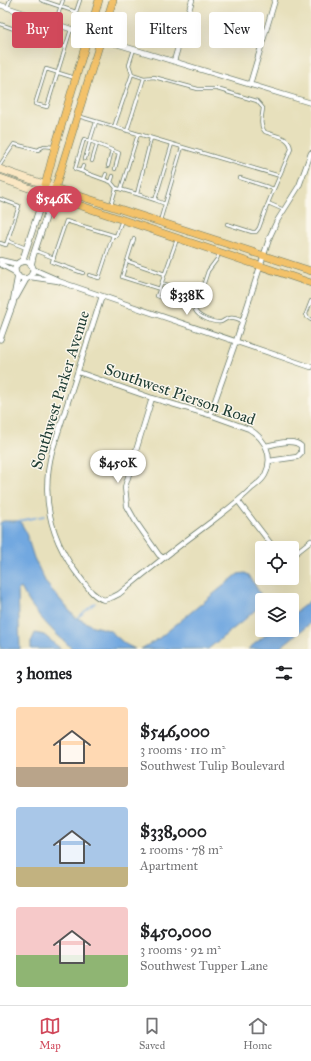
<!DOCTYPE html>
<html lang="en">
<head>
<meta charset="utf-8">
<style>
  body { margin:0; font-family:"IM FELL Great Primer",serif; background:#f6f6f6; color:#202124; height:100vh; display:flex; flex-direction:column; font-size:15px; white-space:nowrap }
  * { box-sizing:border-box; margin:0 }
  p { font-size:13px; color:#757577 }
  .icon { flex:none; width:22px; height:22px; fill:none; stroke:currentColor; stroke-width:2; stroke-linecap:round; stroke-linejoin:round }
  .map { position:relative; height:649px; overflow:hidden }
  .sheet { display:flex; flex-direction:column; background:#fff; flex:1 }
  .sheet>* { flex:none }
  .hud { position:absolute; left:12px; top:12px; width:287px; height:36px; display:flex; gap:8px }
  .controls { position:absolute; left:255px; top:541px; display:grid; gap:8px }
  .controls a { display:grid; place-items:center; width:44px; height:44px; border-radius:4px; background:#fff; box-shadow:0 4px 16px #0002; font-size:20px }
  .price { position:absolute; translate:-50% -34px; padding:0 9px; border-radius:14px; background:#fff; color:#222; font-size:13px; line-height:26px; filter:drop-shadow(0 1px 2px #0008) }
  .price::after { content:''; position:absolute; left:50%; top:24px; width:12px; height:9px; margin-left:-6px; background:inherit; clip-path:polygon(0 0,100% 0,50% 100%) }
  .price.current { background:#d1495b; color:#fff }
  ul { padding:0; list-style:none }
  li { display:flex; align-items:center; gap:12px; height:100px; padding:0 16px }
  li span { display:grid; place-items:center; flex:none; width:112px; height:80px; border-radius:4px; color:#555 }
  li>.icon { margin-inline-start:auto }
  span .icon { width:48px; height:48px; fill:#fffc; stroke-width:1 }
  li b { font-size:17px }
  h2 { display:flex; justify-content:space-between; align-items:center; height:48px; padding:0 16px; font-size:17px }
  .chip { padding:0 14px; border-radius:4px; background:#fff; box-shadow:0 4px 16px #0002; font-size:14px; line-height:36px }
  .chip.current { background:#d1495b; color:#fff }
  .dock { display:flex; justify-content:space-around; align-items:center; height:56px; border-top:1px solid #e0e0e0; background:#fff; font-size:11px; color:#757577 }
  .dock a { display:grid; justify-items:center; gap:2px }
  .dock .current { color:#d1495b }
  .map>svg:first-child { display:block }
  .water { fill:#72a8e0; stroke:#48728a }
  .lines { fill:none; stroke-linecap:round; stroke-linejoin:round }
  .stream { stroke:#72a8e0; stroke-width:1.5 }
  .service-casing { stroke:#657664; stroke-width:4 }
  .minor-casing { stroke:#657664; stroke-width:6 }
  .tertiary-casing { stroke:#657664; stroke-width:7 }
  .secondary-casing { stroke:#657664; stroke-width:8 }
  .primary-casing { stroke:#657664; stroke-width:8 }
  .service { stroke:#fff; stroke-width:2.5 }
  .minor { stroke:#fff; stroke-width:4.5 }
  .tertiary { stroke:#fff; stroke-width:5.5 }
  .secondary { stroke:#fae7c3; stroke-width:7 }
  .primary { stroke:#f3c26a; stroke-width:7 }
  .labels { text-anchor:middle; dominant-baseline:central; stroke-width:3; stroke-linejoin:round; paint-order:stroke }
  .street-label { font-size:16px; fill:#1f3d34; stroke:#fbf7ec }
</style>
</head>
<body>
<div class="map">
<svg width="311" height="649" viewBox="0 0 311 649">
  <rect width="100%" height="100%" fill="#fbf7ec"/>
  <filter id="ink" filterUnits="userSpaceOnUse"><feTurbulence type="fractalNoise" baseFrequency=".025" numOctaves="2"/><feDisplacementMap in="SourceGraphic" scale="8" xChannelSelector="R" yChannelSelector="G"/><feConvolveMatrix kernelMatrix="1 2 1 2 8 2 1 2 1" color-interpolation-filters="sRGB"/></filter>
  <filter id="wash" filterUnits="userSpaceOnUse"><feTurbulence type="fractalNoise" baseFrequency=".012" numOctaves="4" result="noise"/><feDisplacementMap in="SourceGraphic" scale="16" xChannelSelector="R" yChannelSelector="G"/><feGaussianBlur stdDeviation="0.9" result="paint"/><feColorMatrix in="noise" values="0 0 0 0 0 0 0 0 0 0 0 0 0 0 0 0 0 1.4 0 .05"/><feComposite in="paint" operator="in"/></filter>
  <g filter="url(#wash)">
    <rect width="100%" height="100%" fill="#e7e0bc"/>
    <!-- water -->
    <path class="water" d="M3 521H18L21 523 25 530 34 558 46 583 75 617 93 626 109 630 125 644 135 649H73C53 632 33 612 21 588L18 590 20 649H0V523Z
      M245 573 249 575 262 597V604L243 621 208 649H141L158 639 238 574Z
      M311 600V623L278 649H248L272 630H292V615Z
      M35 633 44 635 61 649H31V642Z"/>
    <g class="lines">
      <!-- stream -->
      <path class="stream" d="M18 521 44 516
        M77 618 95 603"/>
    </g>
  </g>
  <g filter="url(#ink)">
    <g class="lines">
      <!-- service casing -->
      <g class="service-casing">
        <path id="service" d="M41 0 76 12 80 0
          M7 7 10 0
          M55 23 63 0
          M0 24 65 47
          M71 29C63 55 55 81 47 107L35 104 46 69 75 78
          M134 49 129 65 132 74 144 78 154 77 198 89H217L257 101 263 108C262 117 259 125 265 132 275 136 290 136 291 149L274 189 240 178
          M78 116 280 176
          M96 122 90 141 119 153 115 169
          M114 127 132 74
          M127 131 144 78
          M92 161 97 144
          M0 165 14 144 38 150 44 146 54 147
          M83 166 81 171 111 182
          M108 166 112 150
          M81 171 75 169 84 139 90 141 85 159
          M104 179 106 174
          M116 188 137 194 151 138
          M121 189 138 134
          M137 194 155 200 172 144
          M0 199 19 206 6 245 0 243
          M155 200 165 204
          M268 203 284 210
          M111 205 116 188 111 182 113 176
          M160 221 182 147
          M227 224 252 232H256L259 228 268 203 274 189
          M8 241 26 248
          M36 251 54 258
          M219 253 217 259 208 271 195 310C198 317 213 323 221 322 224 321 226 318 230 318 234 317 238 319 242 321
          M127 261 134 239
          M83 273 52 262 66 221 116 236 122 220
          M89 275 99 278 113 235
          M162 283 183 290 178 304 157 296 177 239
          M160 289 122 277 127 261 165 274
          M311 301 306 314 307 317 311 320"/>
      </g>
      <!-- minor casing -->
      <g class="minor-casing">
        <path id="minor" d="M0 5 100 39 311 103
          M174 61 192 0
          M250 84 275 0
          M0 260 17 264
          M0 264 15 272
          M33 269 56 279 58 281
          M30 277 58 281 311 367
          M78 372 152 398 210 415 249 429C266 439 274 457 265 475 262 481 257 484 252 488 238 502 223 513 207 525 177 547 148 570 119 594L113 597 104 600C94 597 88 588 82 580 50 541 40 499 52 451L102 296
          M152 398 125 487 127 506 136 522 159 555 163 558
          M210 415 236 341 270 236 277 221 299 186 311 153
          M266 446C276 444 293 438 301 446V453L297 457 269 461
          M238 501 274 548
          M292 556 311 541"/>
      </g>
      <!-- tertiary casing -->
      <g class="tertiary-casing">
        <path id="tertiary" d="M15 270a9 9 0 1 1 18 0a9 9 0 1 1-18 0Z
          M22 262 39 210 43 193
          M31 265 33 256 53 196
          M16 297 26 279
          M0 339 13 303 18 276"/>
      </g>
      <!-- secondary casing -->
      <g class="secondary-casing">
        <path id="secondary" d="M0 169 55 188
          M0 178 43 193"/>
      </g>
      <!-- primary casing -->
      <g class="primary-casing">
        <path id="primary" d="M99 0 55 147 43 193 311 283
          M55 188 311 271
          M54 192 113 0"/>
      </g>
      <!-- service -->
      <use href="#service" class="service"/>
      <!-- minor -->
      <use href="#minor" class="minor"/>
      <!-- tertiary -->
      <use href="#tertiary" class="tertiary"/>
      <!-- secondary -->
      <use href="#secondary" class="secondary"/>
      <!-- primary -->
      <use href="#primary" class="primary"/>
    </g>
  </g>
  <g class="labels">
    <!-- street labels -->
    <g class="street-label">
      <text transform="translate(60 390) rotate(-73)">Southwest Parker Avenue</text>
      <text transform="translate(180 394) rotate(19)">Southwest Pierson Road</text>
    </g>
  </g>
</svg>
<div class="controls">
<a><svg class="icon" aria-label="locate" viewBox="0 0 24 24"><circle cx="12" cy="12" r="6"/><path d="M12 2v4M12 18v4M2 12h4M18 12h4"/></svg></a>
<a><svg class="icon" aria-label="layers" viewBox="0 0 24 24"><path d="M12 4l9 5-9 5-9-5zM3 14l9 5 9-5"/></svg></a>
</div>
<b class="price current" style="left:54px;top:220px">$546K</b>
<b class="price" style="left:187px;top:316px">$338K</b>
<b class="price" style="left:118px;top:484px">$450K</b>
<div class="hud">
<a class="chip current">Buy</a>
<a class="chip">Rent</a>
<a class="chip">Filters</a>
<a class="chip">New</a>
</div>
</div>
<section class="sheet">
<h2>3 homes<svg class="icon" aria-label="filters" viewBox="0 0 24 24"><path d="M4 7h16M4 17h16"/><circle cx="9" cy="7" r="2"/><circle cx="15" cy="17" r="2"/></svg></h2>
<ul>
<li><span style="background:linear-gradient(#ffd9b3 75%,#b9a48a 0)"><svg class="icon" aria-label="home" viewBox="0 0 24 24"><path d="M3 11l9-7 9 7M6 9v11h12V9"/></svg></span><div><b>$546,000</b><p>3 rooms · 110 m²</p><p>Southwest Tulip Boulevard</p></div></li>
<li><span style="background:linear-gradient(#a9c7e8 75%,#c2b280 0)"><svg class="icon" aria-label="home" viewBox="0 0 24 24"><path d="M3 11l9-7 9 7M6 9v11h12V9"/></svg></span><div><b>$338,000</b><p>2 rooms · 78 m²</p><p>Apartment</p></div></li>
<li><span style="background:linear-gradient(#f6c9c9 60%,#8fb573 0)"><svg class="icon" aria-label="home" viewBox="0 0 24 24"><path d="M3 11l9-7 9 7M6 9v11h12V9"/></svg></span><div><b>$450,000</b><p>3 rooms · 92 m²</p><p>Southwest Tupper Lane</p></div></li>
</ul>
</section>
<nav class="dock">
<a class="current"><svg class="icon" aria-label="map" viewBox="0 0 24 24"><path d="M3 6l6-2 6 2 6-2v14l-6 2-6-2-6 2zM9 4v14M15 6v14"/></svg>Map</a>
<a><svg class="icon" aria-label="saved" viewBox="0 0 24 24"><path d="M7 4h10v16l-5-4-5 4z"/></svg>Saved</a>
<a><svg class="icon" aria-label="home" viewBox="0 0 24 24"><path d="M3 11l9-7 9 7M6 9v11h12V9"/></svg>Home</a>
</nav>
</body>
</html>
